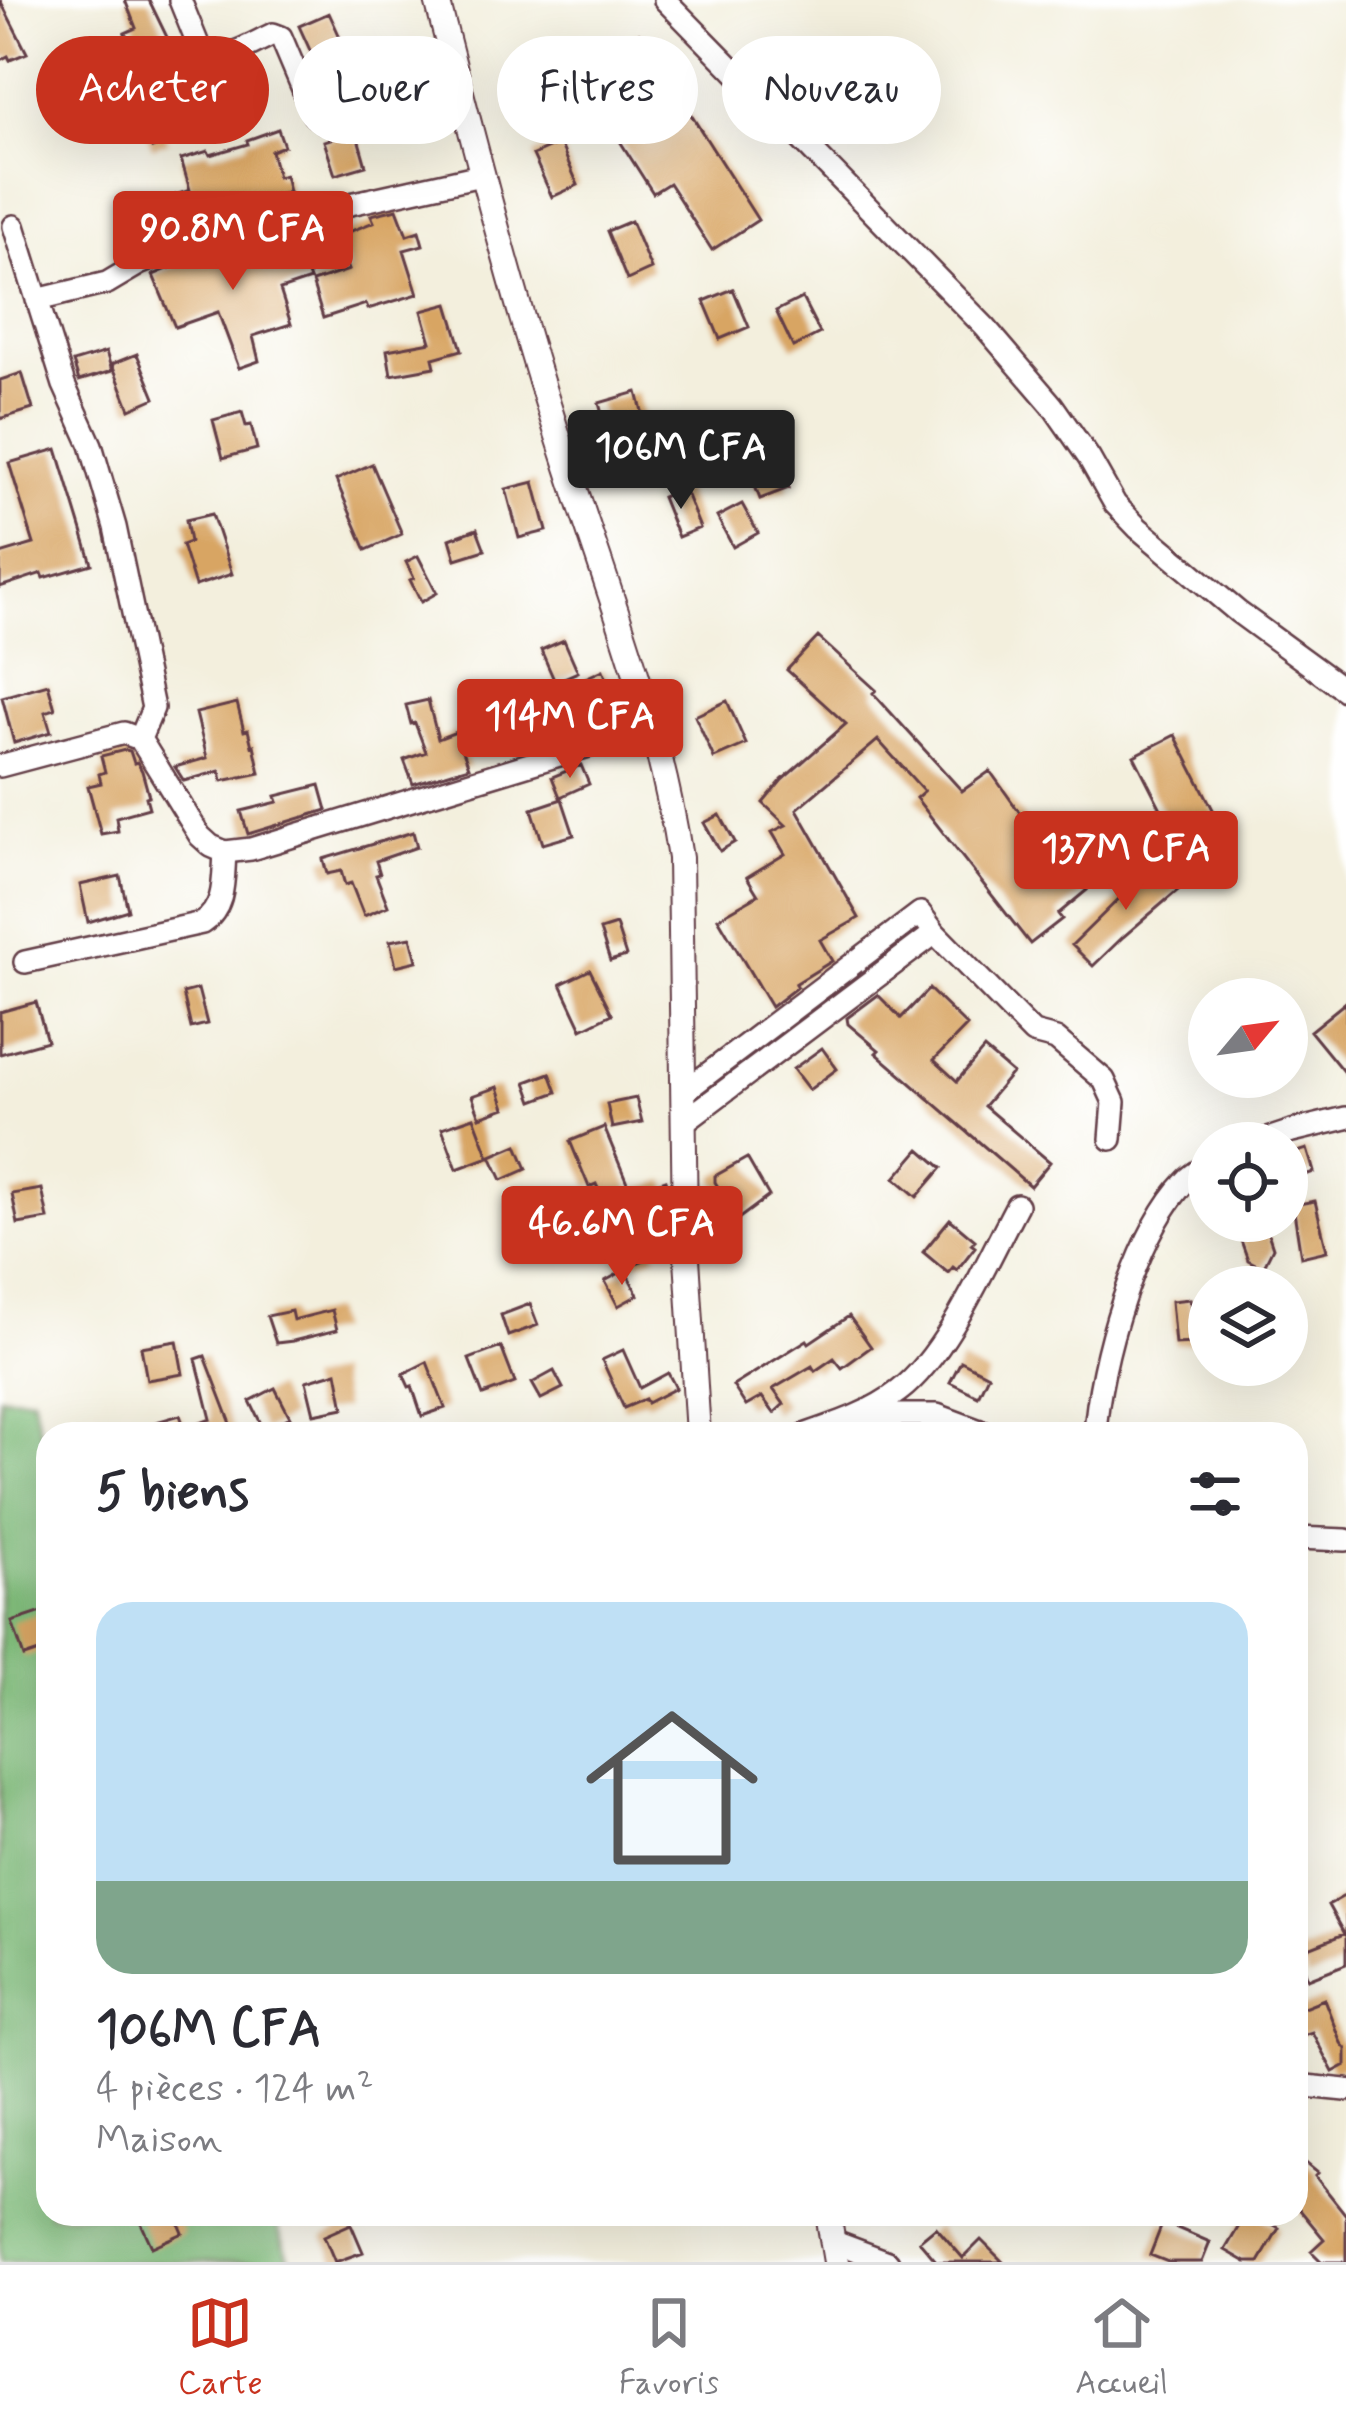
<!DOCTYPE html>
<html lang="fr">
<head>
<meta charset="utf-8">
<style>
  body { margin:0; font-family:Mynerve,sans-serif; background:#f7f7f7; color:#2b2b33; height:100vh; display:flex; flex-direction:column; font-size:45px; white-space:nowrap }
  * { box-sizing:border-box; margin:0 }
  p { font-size:39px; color:#7c7c81 }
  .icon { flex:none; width:66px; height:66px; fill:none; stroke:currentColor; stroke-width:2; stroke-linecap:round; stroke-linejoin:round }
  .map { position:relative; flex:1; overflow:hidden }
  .details { position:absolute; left:36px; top:1422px; width:1272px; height:804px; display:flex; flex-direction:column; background:#fff; border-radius:36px; box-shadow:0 12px 48px #0002 }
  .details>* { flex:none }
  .banner { position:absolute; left:36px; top:36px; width:1275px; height:108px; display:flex; gap:24px }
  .needle { width:78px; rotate:61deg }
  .buttons { position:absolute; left:1188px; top:978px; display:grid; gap:24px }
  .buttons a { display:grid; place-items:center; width:120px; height:120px; border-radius:50%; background:#fff; box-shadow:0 12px 48px #0002; font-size:60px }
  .price { position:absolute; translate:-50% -102px; padding:0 27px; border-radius:12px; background:#c8321e; color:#fff; font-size:39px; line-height:78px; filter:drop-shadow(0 3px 6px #0008) }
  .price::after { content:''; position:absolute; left:50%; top:72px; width:36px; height:27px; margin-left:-18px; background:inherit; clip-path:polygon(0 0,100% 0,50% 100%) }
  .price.active { background:#222; color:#fff }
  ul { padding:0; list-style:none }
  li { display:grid; align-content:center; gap:24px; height:636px; padding:0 60px }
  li+li { border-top:3px solid #e1e1e2 }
  li span { display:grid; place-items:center; height:372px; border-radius:36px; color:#555 }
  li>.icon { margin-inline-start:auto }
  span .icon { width:216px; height:216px; fill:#fffc; stroke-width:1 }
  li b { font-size:51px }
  h2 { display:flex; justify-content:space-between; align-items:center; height:144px; padding:0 60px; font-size:51px }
  .pill { padding:0 42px; border-radius:54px; background:#fff; box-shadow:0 12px 48px #0002; font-size:42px; line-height:108px }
  .pill.active { background:#c8321e; color:#fff }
  .dock { display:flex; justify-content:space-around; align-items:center; height:168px; border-top:3px solid #e1e1e2; background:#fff; font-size:33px; color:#7c7c81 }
  .dock a { display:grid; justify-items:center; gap:6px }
  .dock .active { color:#c8321e }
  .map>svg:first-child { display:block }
  .forest { fill:#80bc7a; stroke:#656e52; stroke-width:3 }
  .building { fill:#d8a563 }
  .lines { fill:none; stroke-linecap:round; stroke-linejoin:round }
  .minor-casing { stroke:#633e46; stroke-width:26 }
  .tertiary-casing { stroke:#633e46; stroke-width:28 }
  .minor { stroke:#fff; stroke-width:21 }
  .tertiary { stroke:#fff; stroke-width:24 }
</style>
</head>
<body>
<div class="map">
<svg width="1346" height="2262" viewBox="0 0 1346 2262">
  <rect width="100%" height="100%" fill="#fff"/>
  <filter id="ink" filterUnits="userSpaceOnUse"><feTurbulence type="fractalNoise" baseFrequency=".00833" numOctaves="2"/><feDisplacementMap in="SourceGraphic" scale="24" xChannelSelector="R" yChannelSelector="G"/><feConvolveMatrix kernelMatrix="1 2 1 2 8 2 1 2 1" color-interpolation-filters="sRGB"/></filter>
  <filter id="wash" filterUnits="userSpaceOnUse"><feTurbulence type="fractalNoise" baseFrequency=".004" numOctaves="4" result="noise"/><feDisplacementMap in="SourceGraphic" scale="48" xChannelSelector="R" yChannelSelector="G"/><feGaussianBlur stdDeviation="2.7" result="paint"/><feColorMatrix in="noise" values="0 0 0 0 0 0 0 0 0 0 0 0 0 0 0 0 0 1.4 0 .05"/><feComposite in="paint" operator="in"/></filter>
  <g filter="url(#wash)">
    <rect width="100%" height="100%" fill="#f3efdd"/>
    <!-- forest -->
    <path class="forest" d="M0 1396 32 1397 48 1462V2214H273L289 2257 281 2262H0Z"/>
    <g id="blocks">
      <!-- building -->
      <path class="building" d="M0 0 27 53 10 60 8 56 0 60Z
        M125 0H149L181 66 149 82 125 33 136 28Z
        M329 13 345 48 315 61 299 26Z
        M639 33 758 220 712 250 669 183 653 193 597 105 613 95 595 67V61Z
        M568 79 579 111 543 123 532 91Z
        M156 110 168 142 152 148 140 116Z
        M278 129 284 146 271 151 278 177 285 175 289 192 227 209 229 214 202 222 198 211 150 228 142 207 190 190 181 159 208 151 210 155 248 144 247 140Z
        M356 131 366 166 335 175 324 141Z
        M560 143 578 185 552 197 533 155Z
        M397 209 407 235 419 231 423 245 404 250 418 294 368 309 366 304 323 318 312 282 349 270 336 237 374 222 371 215Z
        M631 221 651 269 627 280 607 231Z
        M263 239 271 266 301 256 310 280 280 290 291 324 253 336 259 361 239 368 218 312 175 327 153 275 196 257Z
        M733 289 749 327 720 339 704 301Z
        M802 298 820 333 793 347 776 311Z
        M448 304 462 350 433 358 435 367 391 375 387 350 431 342 422 311Z
        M106 352 112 371 79 381 73 362Z
        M137 354 155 398 130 409 112 364Z
        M22 373 33 409 0 419V380Z
        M637 392 648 434 610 445 599 403Z
        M242 412 246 426 251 425 257 449 223 458 213 420Z
        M57 449 92 564 44 578 42 573 0 587V554L34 544 9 463Z
        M372 464 402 534 366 550 336 480Z
        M780 467 789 488 760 499 752 478Z
        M534 482 547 531 519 538 506 489Z
        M684 488 700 528 678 537 662 497Z
        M742 504 758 533 733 547 717 517Z
        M212 514 232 574 195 586 182 545 190 542 186 520Z
        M477 529 485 550 456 559 450 539Z
        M418 556 437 593 421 602 410 580 414 578 406 562Z
        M818 637 876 690 873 693 962 791 990 771 1035 834 1036 833 1087 890 1058 914 1062 919 1030 944 916 798 924 791 878 740 797 809 859 918 820 940 832 961 795 984 797 987 771 1007 718 918 758 895 747 877 785 854 772 832 786 825 763 803 782 780 846 724 787 670Z
        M564 640 578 672 555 682 541 650Z
        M603 670 612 692 615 691 626 719 597 728 587 703 590 701 581 680Z
        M48 684 55 709 45 712 51 732 14 743 2 697Z
        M428 700 438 739 456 732 469 767 413 784 404 760 426 752 415 723 411 724 406 705Z
        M727 701 746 744 714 758 695 716Z
        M237 703 244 731 248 730 252 746 254 745 260 773 222 781 220 771 184 781 175 767 207 758 196 713Z
        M521 714 528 734 502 743 495 723Z
        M1175 735 1224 831 1183 852 1134 756Z
        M125 750 130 751 134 763 137 762 142 771 149 796 146 797 149 808 116 817 118 831 101 834 88 786 101 783 99 774 105 772 101 756Z
        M581 765 589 784 560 797 552 777Z
        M320 785 327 810 248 834 241 811 278 802 276 796Z
        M562 799 574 835 543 844 532 809Z
        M720 815 735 842 720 851 704 823Z
        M413 832 417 847 376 861 380 874 376 875 388 906 364 916 351 883 345 885 341 871 327 874 323 859Z
        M1151 859 1178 890 1123 937 1093 966 1072 945 1138 880 1133 875Z
        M120 876 128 910 88 922 80 885Z
        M616 925 626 956 610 961 600 930Z
        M411 937 417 961 396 966 390 941Z
        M590 970 612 1014 582 1029 561 984Z
        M198 989 207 1024 191 1028 183 993Z
        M929 989 967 1026 934 1060 957 1081 984 1049 1012 1073 984 1106 1050 1162 1030 1186 876 1053 879 1050 848 1024 847 1018 878 995 901 1018Z
        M36 1002 47 1041 0 1054V1012Z
        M1346 1002V1075L1310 1031Z
        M822 1048 837 1069 809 1090 793 1069Z
        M550 1073 557 1092 533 1101 526 1082Z
        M498 1087 505 1108 480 1117 472 1096Z
        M636 1098 642 1122 612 1128 607 1104Z
        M474 1117 489 1157 457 1169 442 1128Z
        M604 1127 631 1192 666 1180 668 1186V1191L644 1223 657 1255 621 1269 607 1233 617 1229 596 1184 589 1187 570 1141Z
        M517 1145 527 1169 502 1180 491 1156Z
        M920 1149 942 1168 917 1197 895 1178Z
        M1307 1149 1314 1172 1287 1181V1155Z
        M747 1158 769 1196 738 1219 715 1182V1176Z
        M42 1189 48 1219 18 1224 12 1194Z
        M1315 1201 1327 1251 1301 1257 1293 1205Z
        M950 1219 975 1240 971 1244 975 1247 957 1270 953 1267 948 1273 923 1252Z
        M1234 1221H1264L1273 1248 1263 1268 1248 1260Z
        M625 1270 638 1295 618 1306 605 1281Z
        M1190 1299 1194 1343 1175 1344 1171 1301Z
        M530 1304 538 1325 508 1336 501 1315Z
        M332 1310 337 1330 293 1341 276 1343 267 1316 291 1311 293 1320Z
        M849 1316 871 1347 842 1368 834 1358 815 1371 812 1366 773 1389 784 1404 774 1413 762 1397 746 1406 733 1386 807 1340 809 1343Z
        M177 1341 183 1374 147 1380 141 1347Z
        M501 1347 515 1383 483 1395 469 1359Z
        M623 1350 640 1388 668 1373 676 1388 647 1403 645 1399 624 1408 602 1360Z
        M205 1356 235 1434H159L156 1422 180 1415 185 1429 211 1419 196 1359Z
        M961 1361 988 1375 978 1396 950 1382Z
        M427 1362 445 1408 422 1416 412 1386 409 1387 403 1374Z
        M554 1371 563 1388 541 1399 532 1383Z
        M337 1372 344 1408 314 1414 306 1381Z
        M275 1388 290 1417 264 1430 250 1401Z
        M48 1610V1649L24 1657 12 1622Z
        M1346 1895V1964L1308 1979 1304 1968 1296 1972V1953L1344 1934 1328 1905Z
        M1324 1999 1341 2043 1346 2049V2065L1333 2072 1312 2032 1300 2036 1296 2026V2010Z
        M1296 2155 1318 2173 1315 2176 1346 2215V2262H1322L1311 2251 1324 2239 1296 2205Z
        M137 2214H175L183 2233 152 2247Z
        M1246 2214H1256L1279 2228 1259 2262H1246L1225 2250Z
        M1163 2222 1210 2242 1202 2262H1168L1150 2255Z
        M351 2224 363 2252 335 2262 324 2236Z
        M936 2227 963 2258 981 2240 1003 2262H937L919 2241Z"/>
    </g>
  </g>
  <g filter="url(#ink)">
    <use href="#blocks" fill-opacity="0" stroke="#633e46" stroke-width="3"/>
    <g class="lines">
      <!-- minor casing -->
      <g class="minor-casing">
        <path id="minor" d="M180 0 201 52C225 63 251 44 273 34L281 37 314 115 323 121 460 92
          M665 0 985 327 1052 405 1089 458 1115 504 1138 528 1238 612 1346 691
          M14 226 64 385 91 445 115 527 153 708 140 739
          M37 300 107 283 139 264 191 243 251 226 481 175
          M0 766 124 733 140 739 200 836 211 846 225 852 251 849 651 727
          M25 962 202 923C226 907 223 879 225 852
          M685 1091 920 913 935 933 1033 1033 1056 1039 1104 1080 1114 1102 1111 1139
          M685 1121 935 933
          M1256 1143 1292 1131 1346 1118
          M862 1415H937L988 1434
          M807 1434C839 1423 872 1412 899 1391 947 1355 988 1259 1017 1205
          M1095 1434C1099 1363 1136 1233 1186 1181 1192 1174 1202 1169 1209 1164
          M1296 1538 1346 1540
          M1296 2085 1346 2090
          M832 2241 888 2262"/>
      </g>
      <!-- tertiary casing -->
      <g class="tertiary-casing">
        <path id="tertiary" d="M437 0C478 159 518 316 570 473 611 600 660 725 680 858L685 1226 698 1434
          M828 2214 836 2262"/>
      </g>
      <!-- minor -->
      <use href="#minor" class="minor"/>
      <!-- tertiary -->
      <use href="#tertiary" class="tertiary"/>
    </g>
  </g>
</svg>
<div class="buttons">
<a><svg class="needle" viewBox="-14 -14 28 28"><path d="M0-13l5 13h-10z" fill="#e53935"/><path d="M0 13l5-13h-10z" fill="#7c7c81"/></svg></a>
<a><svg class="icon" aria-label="locate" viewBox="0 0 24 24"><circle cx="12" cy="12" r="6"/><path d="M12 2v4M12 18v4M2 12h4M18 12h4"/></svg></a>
<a><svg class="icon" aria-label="layers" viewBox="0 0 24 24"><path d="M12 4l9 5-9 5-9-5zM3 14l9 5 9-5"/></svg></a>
</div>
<b class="price" style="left:233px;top:293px">90.8M CFA</b>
<b class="price active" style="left:681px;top:512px">106M CFA</b>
<b class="price" style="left:570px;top:781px">114M CFA</b>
<b class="price" style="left:1126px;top:913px">137M CFA</b>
<b class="price" style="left:622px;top:1288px">46.6M CFA</b>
<div class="banner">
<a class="pill active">Acheter</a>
<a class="pill">Louer</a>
<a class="pill">Filtres</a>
<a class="pill">Nouveau</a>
</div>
<section class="details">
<h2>5 biens<svg class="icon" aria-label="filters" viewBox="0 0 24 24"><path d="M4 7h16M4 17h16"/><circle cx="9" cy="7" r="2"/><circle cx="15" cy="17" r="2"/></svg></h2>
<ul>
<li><span style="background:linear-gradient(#bfe0f5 75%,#7fa58c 0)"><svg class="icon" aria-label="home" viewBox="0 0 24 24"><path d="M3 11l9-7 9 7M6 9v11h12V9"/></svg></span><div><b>106M CFA</b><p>4 pièces · 124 m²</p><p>Maison</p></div></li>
</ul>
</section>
</div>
<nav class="dock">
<a class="active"><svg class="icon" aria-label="map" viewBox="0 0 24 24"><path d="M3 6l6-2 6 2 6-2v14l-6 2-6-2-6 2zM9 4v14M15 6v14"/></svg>Carte</a>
<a><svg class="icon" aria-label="saved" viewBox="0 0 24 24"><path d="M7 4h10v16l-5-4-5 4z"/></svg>Favoris</a>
<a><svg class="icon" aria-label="home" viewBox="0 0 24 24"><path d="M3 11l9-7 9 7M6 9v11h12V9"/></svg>Accueil</a>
</nav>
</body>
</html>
